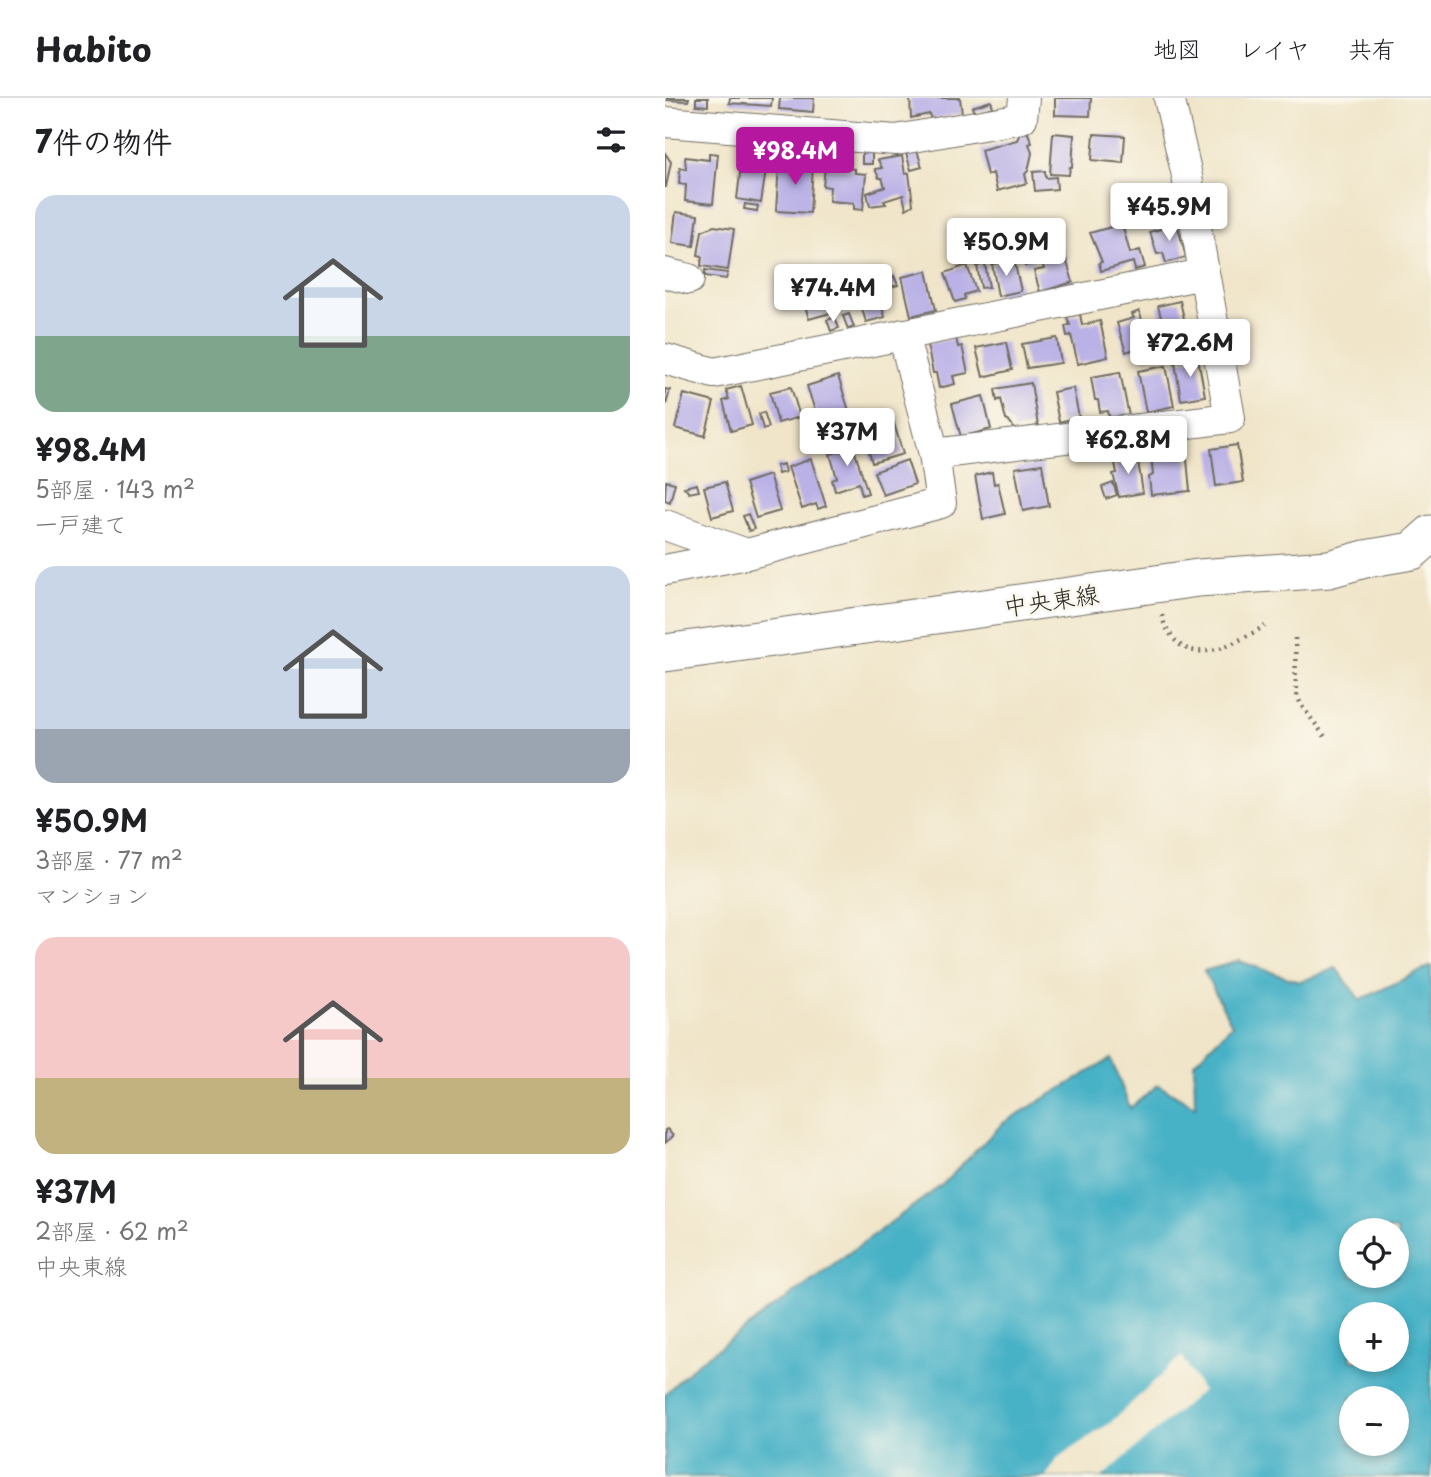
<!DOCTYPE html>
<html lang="ja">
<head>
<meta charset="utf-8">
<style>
  body { margin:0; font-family:"Playpen Sans","Klee One",sans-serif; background:#f6f6f6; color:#202124; height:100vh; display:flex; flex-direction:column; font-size:26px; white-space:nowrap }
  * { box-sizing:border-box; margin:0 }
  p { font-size:23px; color:#757577 }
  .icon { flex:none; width:38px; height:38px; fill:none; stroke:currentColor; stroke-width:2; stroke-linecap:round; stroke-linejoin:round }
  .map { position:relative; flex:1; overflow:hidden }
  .side { display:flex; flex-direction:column; background:#fff; width:665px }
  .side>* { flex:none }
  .tools { position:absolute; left:674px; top:1120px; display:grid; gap:14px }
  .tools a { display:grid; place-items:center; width:70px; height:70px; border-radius:50%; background:#fff; box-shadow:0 4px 10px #0003; font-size:35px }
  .price { position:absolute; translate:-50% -60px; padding:0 16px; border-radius:7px; background:#fff; color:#222; font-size:23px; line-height:46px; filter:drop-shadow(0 2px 4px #0008) }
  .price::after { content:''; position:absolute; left:50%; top:42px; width:21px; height:16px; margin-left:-10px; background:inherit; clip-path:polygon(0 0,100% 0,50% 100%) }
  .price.current { background:#b5179e; color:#fff }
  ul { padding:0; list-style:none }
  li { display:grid; align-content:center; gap:14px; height:371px; padding:0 35px }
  li span { display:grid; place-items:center; height:217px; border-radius:21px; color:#555 }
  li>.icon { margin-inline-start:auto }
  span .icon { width:126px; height:126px; fill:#fffc; stroke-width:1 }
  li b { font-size:30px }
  h2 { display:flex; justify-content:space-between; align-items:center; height:84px; padding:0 35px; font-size:30px }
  header { display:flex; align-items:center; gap:42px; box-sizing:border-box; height:98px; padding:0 35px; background:#fff; border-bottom:2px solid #e0e0e0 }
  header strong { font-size:33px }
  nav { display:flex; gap:38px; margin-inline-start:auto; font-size:24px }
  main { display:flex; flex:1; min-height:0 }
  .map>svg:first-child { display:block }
  .water { fill:#47b1c6; stroke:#396e78; stroke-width:2; fill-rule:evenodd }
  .pier { fill:#f0e5c9 }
  .building { fill:#bab1e6 }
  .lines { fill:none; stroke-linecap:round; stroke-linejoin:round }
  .minor-casing { stroke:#706c62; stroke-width:32 }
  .major-casing { stroke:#706c62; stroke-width:39 }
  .path { stroke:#706c62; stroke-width:4.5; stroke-dasharray:2 5; stroke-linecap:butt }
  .minor { stroke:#fff; stroke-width:30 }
  .major { stroke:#fff; stroke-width:37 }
  .labels { text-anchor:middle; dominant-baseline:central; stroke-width:5; stroke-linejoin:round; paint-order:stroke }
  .street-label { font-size:24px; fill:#2b2b2b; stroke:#fbf7ec }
</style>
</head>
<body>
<header>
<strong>Habito</strong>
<nav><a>地図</a><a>レイヤ</a><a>共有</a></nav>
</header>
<main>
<section class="side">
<h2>7件の物件<svg class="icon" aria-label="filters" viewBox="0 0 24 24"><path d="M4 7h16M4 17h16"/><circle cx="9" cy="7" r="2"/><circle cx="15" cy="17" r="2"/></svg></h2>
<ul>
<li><span style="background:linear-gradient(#c9d6e8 65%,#7fa58c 0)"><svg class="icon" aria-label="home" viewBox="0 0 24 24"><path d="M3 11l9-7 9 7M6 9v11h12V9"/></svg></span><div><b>¥98.4M</b><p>5部屋 · 143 m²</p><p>一戸建て</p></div></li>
<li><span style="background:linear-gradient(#c9d6e8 75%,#9aa5b1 0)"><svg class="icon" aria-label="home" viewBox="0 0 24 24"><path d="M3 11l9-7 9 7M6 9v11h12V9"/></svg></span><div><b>¥50.9M</b><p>3部屋 · 77 m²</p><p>マンション</p></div></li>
<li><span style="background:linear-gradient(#f6c9c9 65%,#c2b280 0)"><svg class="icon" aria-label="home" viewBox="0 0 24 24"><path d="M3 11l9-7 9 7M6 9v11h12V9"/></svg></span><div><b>¥37M</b><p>2部屋 · 62 m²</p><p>中央東線</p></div></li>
</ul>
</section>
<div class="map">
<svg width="766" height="1379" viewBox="0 0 766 1379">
  <rect width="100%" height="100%" fill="#fbf7ec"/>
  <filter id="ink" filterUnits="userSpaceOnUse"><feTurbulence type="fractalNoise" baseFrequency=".0143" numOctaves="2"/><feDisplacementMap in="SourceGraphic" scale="14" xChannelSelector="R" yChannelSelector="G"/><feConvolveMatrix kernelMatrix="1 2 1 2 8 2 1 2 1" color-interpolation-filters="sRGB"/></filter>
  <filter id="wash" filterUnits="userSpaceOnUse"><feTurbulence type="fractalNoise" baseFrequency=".00686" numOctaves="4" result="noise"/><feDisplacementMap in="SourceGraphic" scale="28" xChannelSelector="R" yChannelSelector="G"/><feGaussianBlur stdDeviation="1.57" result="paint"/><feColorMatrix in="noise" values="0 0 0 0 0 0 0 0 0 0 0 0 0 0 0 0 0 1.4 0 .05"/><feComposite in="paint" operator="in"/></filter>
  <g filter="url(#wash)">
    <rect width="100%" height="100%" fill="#f0e5c9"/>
    <!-- water -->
    <path class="water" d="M574 863 635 884 671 870 695 902 766 868V1379H0V1296L29 1268 277 1087 338 1025 446 961 465 1010 493 987 530 1008 529 965 567 927 539 873ZM686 1132H732V1178H686ZM686 1216H732V1262H686ZM686 1300H732V1346H686Z"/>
    <!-- pier -->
    <path class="pier" d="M517 1258 537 1293 437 1379H381L393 1360 445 1325Z"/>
    <g id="blocks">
      <!-- building -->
      <path class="building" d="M2 0H24L23 3 2 2Z
        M31 0H43V8L31 7Z
        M65 0H107L106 8 64 5Z
        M115 0H149L148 14 114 11Z
        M245 0H295L297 16 266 21 264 16 246 20Z
        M390 0H426L425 18 390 17Z
        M326 3 328 9 309 15 307 9Z
        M362 33 367 45 364 46 367 55 363 73 360 76 362 85 332 93 328 75 322 77 316 52 352 42 355 35Z
        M388 35 409 37 407 69H405L404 77 385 76Z
        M429 36 460 38 458 65 427 62Z
        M104 46 113 47 112 59 103 58Z
        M197 50H207V66H197Z
        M252 52 257 69 246 72 241 55Z
        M0 55 6 64 1 89H0Z
        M44 55 53 56 48 106 20 103 21 87 14 86 15 70 21 71 20 59 44 62Z
        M237 58 240 76 244 75 248 107 241 111 238 97 219 103 221 106 205 108 202 95 220 89 217 80H214L210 71 217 70 213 62Z
        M77 59 95 62 94 71 101 72 96 105 72 101Z
        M127 61H138L137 67 148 68 145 115 111 113 114 66 127 67Z
        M160 69 190 71V75L201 76 198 112 189 111V105L164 103 165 89 158 88Z
        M380 73 381 80 391 79 392 91 370 93 368 74Z
        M80 106 93 108 92 113 79 111Z
        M11 114 33 117 29 148 7 145Z
        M457 126 465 155 475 152 480 169 470 172 468 164 436 173 434 165 437 164 425 135Z
        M512 126 521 159 501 165 498 155 492 156 485 134Z
        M49 128 69 131 63 172 36 168 37 158 33 157 37 133Z
        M398 151 408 184 375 194 369 173 379 171 375 158Z
        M366 157 369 165 360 168 358 160Z
        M349 162 356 193 333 198 327 166Z
        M320 166 324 189 316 190 312 168Z
        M302 167 311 193 299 197 300 201 290 204 280 175Z
        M40 172 63 175 61 181 40 178Z
        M262 173 271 212 246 218 237 179Z
        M164 175 168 190 162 192 169 214 144 221 133 184Z
        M229 178 233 187 226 189 223 180Z
        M209 181 220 219 201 224 190 187Z
        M515 203 522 234 501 239 493 208Z
        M474 213 485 246 461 254 452 225 469 220 467 216Z
        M184 216 189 229 183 231 178 218Z
        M415 216 417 227 435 223 443 259 413 266 406 237 402 238 400 228 405 227 402 219Z
        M170 219 174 230 166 233 162 222Z
        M291 240 293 249 297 248 303 275 288 278 290 286 274 290 271 275H268L262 246Z
        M392 240 396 265 362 270 357 246Z
        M341 244 347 272 318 279 311 250Z
        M533 260 540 298 516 302 510 264Z
        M501 268 509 308 481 314 473 273Z
        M455 274 464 318 445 322 443 313 435 314 433 302H430L426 279Z
        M173 278 186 319 155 328 142 288Z
        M366 285 373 328 350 332 345 324 341 322 336 301 332 303 330 291Z
        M76 288 87 327 66 333 58 303 64 301 61 292Z
        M126 289 135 319 113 325 105 294Z
        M408 290 414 319 394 324 388 294Z
        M0 291 5 292 1 307H0Z
        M19 296 49 304 40 338 10 330Z
        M318 298 326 331 296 339 287 306Z
        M99 314 104 329 98 331 94 316Z
        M228 322 238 356 207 365 203 350 212 347 207 328Z
        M186 342 203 395 197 397 194 385 170 393 167 382 172 380 165 356 176 353 174 345Z
        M572 347 578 384 551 388 546 351Z
        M521 351 525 393 486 397 484 379 488 377 486 355Z
        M472 357 478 395 454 399 448 376 452 375 449 360Z
        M146 361 161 408 153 411 151 406 137 411 123 369Z
        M242 362 250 386 218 397 209 374Z
        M118 366 120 374 113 376 111 368Z
        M377 366 384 408 358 413 350 370Z
        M327 374 329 386 333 385 340 416 318 421 310 378Z
        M104 377 115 413 91 420 80 385Z
        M1 383 10 385 5 404 0 402Z
        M60 384 68 413 47 419 39 389Z
        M448 385 452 397 441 401 437 389Z
        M32 386 34 393 24 395 19 389Z
        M83 416 89 431 84 433 78 418Z
        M2 1031 8 1038 0 1045V1032Z"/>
    </g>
  </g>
  <g filter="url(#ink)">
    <use href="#blocks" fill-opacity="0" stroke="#706c62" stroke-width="2"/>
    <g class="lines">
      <!-- minor casing -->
      <g class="minor-casing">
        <path id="minor" d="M0 24 231 42 357 20 359 0
          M0 175 24 181
          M0 261 49 275 538 176
          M269 356 565 320 521 73 504 0
          M0 427 79 455
          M0 472 82 456 276 405 269 356 238 236"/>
      </g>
      <!-- major casing -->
      <g class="major-casing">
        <path id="major" d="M0 555 533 480 664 471 700 461 747 453 766 436"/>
      </g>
      <!-- path -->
      <path class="path" d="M497 517C498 526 503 533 509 541 533 569 575 542 600 528
        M630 540 631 594 636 607 661 640"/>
      <!-- minor -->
      <use href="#minor" class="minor"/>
      <!-- major -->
      <use href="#major" class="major"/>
    </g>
  </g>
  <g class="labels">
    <!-- street labels -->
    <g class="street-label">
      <text transform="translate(386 501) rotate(-8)">中央東線</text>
    </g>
  </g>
</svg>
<div class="tools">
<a><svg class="icon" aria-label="locate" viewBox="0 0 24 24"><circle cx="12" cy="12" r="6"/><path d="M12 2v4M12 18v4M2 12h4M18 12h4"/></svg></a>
<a>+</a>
<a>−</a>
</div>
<b class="price current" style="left:130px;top:89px">¥98.4M</b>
<b class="price" style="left:504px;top:145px">¥45.9M</b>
<b class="price" style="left:341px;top:180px">¥50.9M</b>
<b class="price" style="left:168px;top:226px">¥74.4M</b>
<b class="price" style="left:525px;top:281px">¥72.6M</b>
<b class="price" style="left:182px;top:370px">¥37M</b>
<b class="price" style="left:463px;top:378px">¥62.8M</b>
</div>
</main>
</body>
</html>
